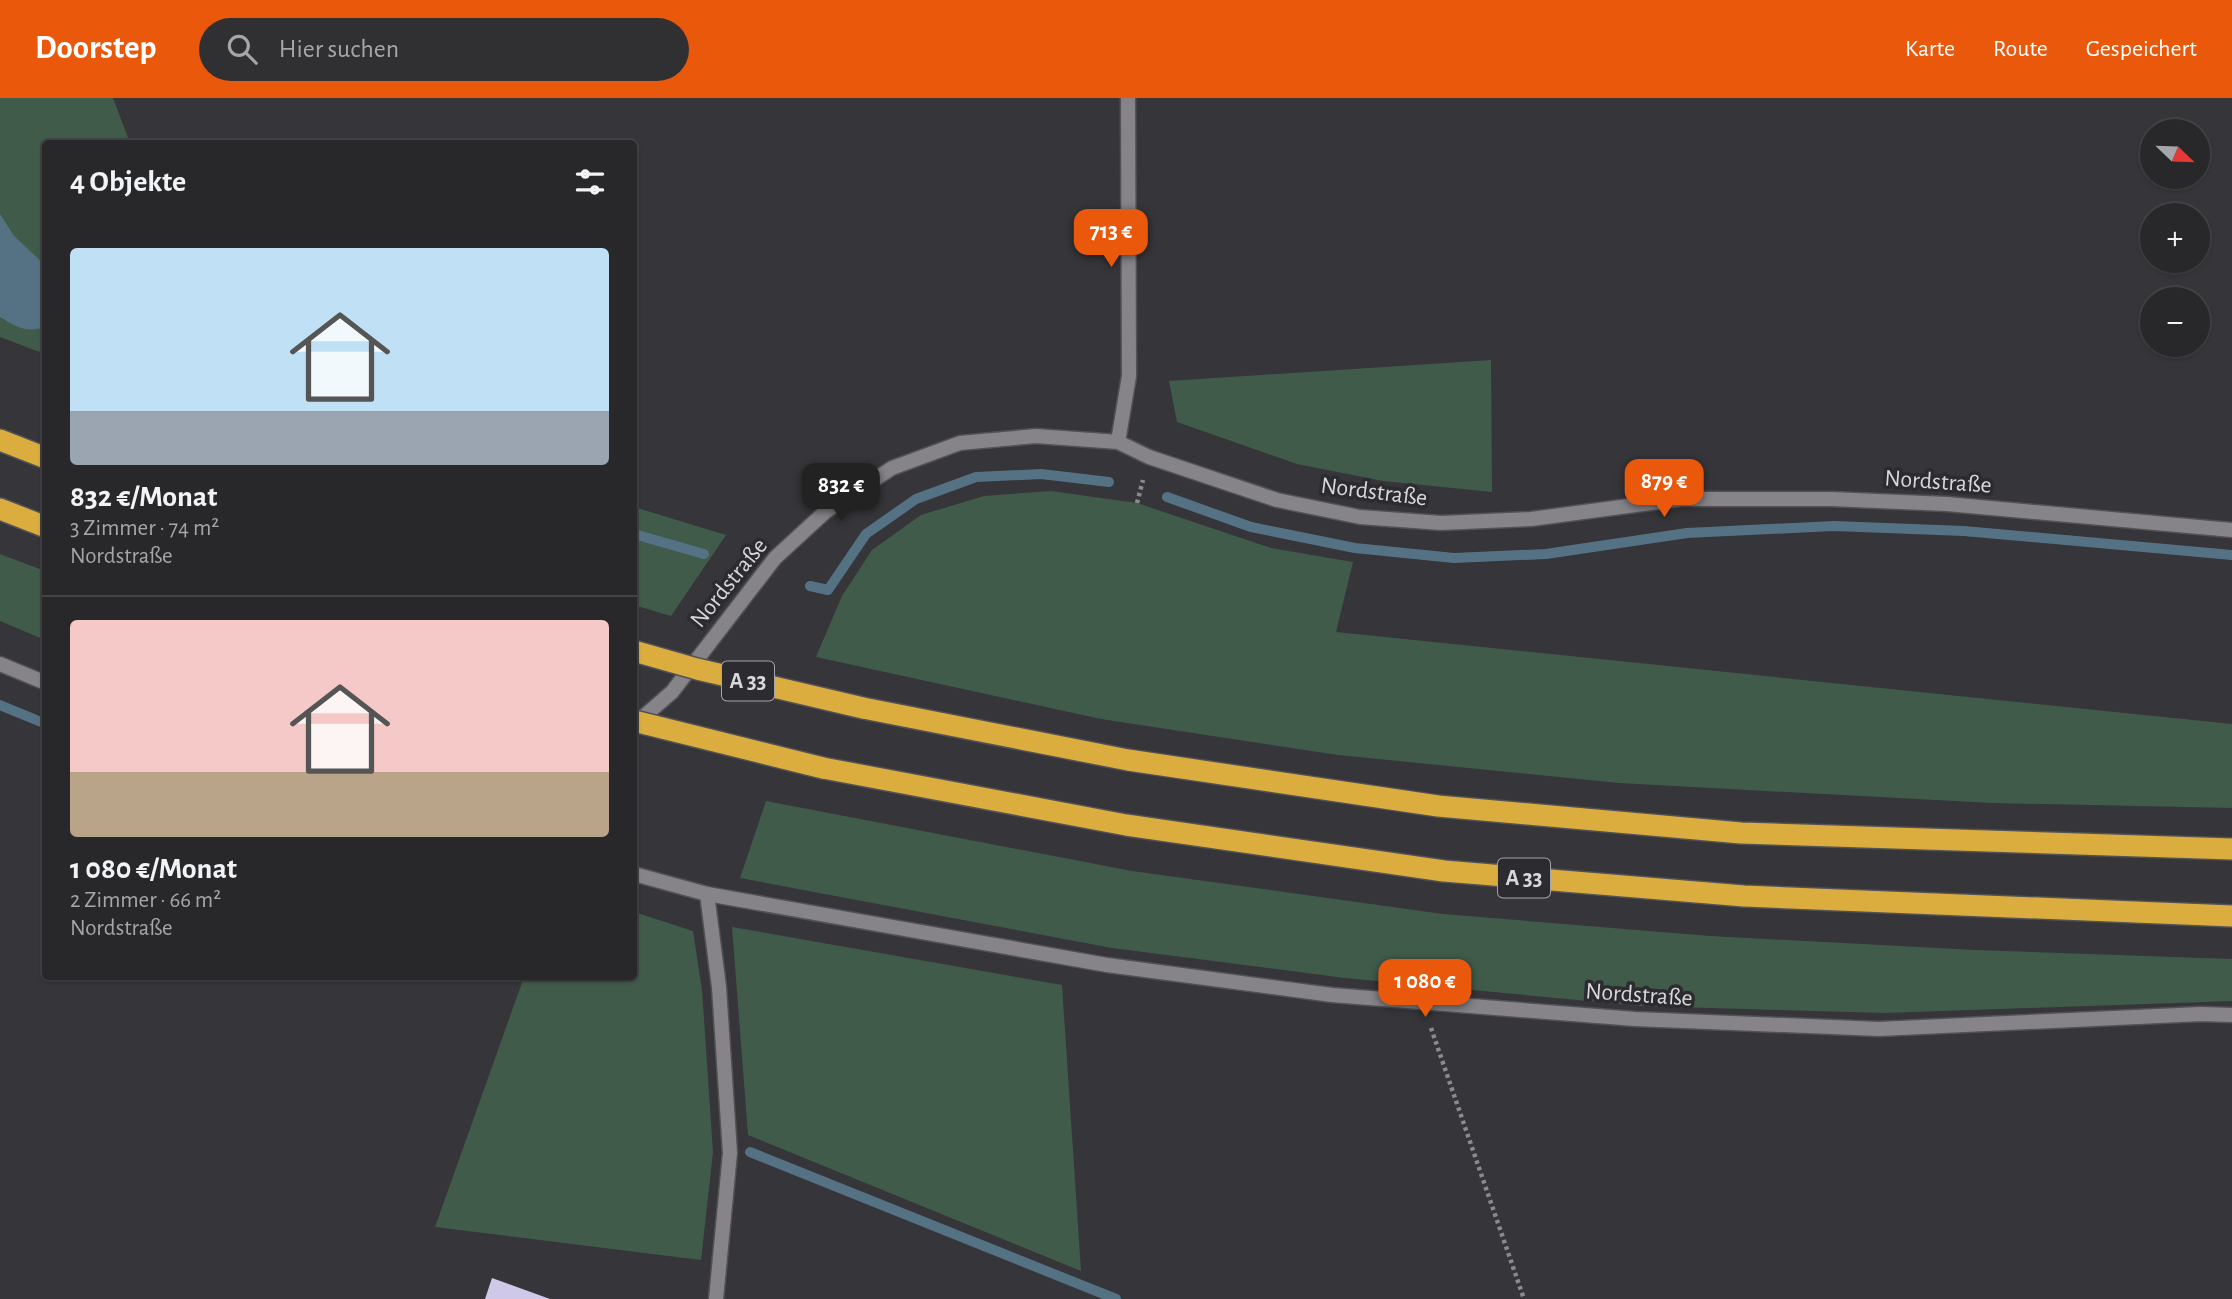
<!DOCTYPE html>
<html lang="de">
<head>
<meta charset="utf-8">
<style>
  body { margin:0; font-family:"Alegreya Sans",sans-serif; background:#303033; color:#f1f3f6; height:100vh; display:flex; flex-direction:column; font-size:26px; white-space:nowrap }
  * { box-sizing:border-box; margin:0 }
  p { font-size:23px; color:#a5a6a9 }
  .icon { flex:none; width:38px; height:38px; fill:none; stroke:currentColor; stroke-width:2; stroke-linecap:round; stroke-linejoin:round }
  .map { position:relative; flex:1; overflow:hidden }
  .sheet { position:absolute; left:42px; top:42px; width:595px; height:840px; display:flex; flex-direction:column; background:#28282b; border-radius:7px; box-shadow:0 2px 5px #0004,0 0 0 2px #444447 }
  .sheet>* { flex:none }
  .needle { width:46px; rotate:113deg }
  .buttons { position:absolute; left:2140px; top:21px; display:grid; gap:14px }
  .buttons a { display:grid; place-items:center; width:70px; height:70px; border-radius:50%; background:#28282b; box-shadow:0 2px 5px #0004,0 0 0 2px #444447; font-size:35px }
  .price { position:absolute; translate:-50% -60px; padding:0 16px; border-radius:14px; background:#ea580c; color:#fff; font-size:23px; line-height:46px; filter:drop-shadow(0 2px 4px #0008) }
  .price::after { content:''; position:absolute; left:50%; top:42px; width:21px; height:16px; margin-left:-10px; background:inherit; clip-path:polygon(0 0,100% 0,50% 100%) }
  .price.active { background:#222; color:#fff }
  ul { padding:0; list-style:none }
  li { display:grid; align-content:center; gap:14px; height:371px; padding:0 28px }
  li+li { border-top:2px solid #444447 }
  li span { display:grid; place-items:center; height:217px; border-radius:7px; color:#555 }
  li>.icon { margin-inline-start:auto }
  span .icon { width:126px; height:126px; fill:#fffc; stroke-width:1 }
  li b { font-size:30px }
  h2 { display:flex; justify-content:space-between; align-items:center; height:84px; padding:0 28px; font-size:30px }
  header { display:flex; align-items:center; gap:42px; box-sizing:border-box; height:98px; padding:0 35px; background:#ea580c; color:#fff }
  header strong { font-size:33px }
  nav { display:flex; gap:38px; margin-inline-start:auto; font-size:24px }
  .search { width:490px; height:63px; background:#303033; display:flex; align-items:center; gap:18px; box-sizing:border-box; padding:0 24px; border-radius:38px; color:#a5a6a9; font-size:26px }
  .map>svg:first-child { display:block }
  .green { fill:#415b4b }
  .water { fill:#557285 }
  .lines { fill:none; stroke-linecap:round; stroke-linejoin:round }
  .stream { stroke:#557285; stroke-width:10 }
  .building { fill:#d0c8e8 }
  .service-casing { stroke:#525155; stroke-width:17 }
  .minor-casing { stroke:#525155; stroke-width:17 }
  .motorway-casing { stroke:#525155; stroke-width:24 }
  .path { stroke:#8b8b8e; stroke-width:4.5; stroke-dasharray:3.5 3.5; stroke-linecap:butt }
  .service { stroke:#868489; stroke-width:14 }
  .minor { stroke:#868489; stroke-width:14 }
  .motorway { stroke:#dbad3f; stroke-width:21 }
  .motorway-bridge-casing { stroke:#525155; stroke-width:24; stroke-linecap:butt }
  .motorway-bridge { stroke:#dbad3f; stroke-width:21 }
  .labels { text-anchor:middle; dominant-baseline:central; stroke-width:7; stroke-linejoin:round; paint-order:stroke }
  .shield { fill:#2c2b2f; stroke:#a4a4a7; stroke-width:2 }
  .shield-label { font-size:23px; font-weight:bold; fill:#d8d8db }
  .street-label { font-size:24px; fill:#d8d8db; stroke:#2c2b2f }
</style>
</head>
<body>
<header>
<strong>Doorstep</strong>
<div class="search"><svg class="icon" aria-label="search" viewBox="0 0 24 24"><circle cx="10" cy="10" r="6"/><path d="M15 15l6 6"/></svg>Hier suchen</div>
<nav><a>Karte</a><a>Route</a><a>Gespeichert</a></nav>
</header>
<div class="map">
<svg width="2232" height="1201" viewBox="0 0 2232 1201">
  <rect width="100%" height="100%" fill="#363539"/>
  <!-- green -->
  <path class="green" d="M0 0H113L130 45 46 46 45 256 0 239Z
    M1491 262 1492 394 1383 383 1297 366 1177 324 1169 283Z
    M1051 393 1137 405 1271 450 1353 464 1336 534 2232 626V710L1992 705 1619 685 1338 657 1101 621 816 559 842 498 872 452 921 417 984 398Z
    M634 409 726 437 671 518 634 507Z
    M0 456 45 473V542L0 523Z
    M766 703 1132 773 1443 816 1710 838 1975 852 2232 861V903L1885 915 1641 908 1345 880 1112 850 740 780Z
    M634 814 693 833 702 892 713 1054 701 1162 435 1129 524 879 634 878Z
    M732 829 1062 887 1081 1173 748 1037Z"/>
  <!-- water -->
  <path class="water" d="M0 116 14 138 45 167V229C27 235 16 229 0 219Z"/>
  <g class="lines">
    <!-- stream -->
    <path class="stream" d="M1167 399 1251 429 1355 450 1454 460 1546 456 1687 435 1834 428 1964 433 2232 457
      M634 436 704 456
      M810 488 828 492 866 436 916 401 976 379 1041 376 1109 384
      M0 607 46 626
      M750 1054 1116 1201"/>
  </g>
  <!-- building -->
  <path class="building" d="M492 1180 550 1201H485Z"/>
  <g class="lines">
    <!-- service casing -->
    <g class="service-casing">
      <path id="service" d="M707 796 719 889 730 1055 716 1201"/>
    </g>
    <!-- minor casing -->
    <g class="minor-casing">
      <path id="minor" d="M1118 344 1129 278 1128 0
        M0 566 46 585
        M634 627 672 594 775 460 825 414 892 370 960 345 1036 338 1118 344 1149 359 1277 402 1360 419 1441 425 1531 421 1681 401H1831L1947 406 2232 432
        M634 776 707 796 1107 867 1332 897 1635 921 1879 931 2201 916 2232 917"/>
    </g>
    <!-- motorway casing -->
    <g class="motorway-casing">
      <path id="motorway" d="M0 342 46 360
        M0 411 46 429
        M863 610 1128 662 1438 708 1741 735 2232 751
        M823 670 1126 727 1444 773 1744 798 2232 818"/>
    </g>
    <!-- path -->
    <path class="path" d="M1137 405 1143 382
      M1431 930 1524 1201"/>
    <!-- service -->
    <use href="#service" class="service"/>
    <!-- minor -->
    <use href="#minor" class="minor"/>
    <!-- motorway -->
    <use href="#motorway" class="motorway"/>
    <!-- motorway-bridge casing -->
    <g class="motorway-bridge-casing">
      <path id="motorway-bridge" d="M634 553 697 571 863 610
        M634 623 823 670"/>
    </g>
    <!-- motorway-bridge -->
    <use href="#motorway-bridge" class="motorway-bridge"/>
  </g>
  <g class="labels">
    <!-- shield labels -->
    <g class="shield">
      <rect x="722" y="563.5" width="52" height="39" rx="5"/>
      <rect x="1498" y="760.5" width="52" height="39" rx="5"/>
    </g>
    <g class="shield-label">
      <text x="748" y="583">A 33</text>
      <text x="1524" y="780">A 33</text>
    </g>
    <!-- street labels -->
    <g class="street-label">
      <text transform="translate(1938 384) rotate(4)">Nordstraße</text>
      <text transform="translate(1374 394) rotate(7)">Nordstraße</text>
      <text transform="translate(729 485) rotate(-51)">Nordstraße</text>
      <text transform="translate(1639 897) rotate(4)">Nordstraße</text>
    </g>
  </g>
</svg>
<div class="buttons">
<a><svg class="needle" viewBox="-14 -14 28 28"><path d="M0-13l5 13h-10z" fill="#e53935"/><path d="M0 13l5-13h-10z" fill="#a5a6a9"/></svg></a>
<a>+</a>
<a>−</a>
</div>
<b class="price" style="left:1111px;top:171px">713 €</b>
<b class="price" style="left:1664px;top:421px">879 €</b>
<b class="price active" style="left:841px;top:425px">832 €</b>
<b class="price" style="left:1425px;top:921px">1 080 €</b>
<section class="sheet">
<h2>4 Objekte<svg class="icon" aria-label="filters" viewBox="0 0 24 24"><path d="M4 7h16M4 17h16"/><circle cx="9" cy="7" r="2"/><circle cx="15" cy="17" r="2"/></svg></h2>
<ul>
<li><span style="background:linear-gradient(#bfe0f5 75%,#9aa5b1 0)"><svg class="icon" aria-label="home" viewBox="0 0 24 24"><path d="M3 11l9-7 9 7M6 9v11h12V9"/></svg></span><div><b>832 €/Monat</b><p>3 Zimmer · 74 m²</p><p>Nordstraße</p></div></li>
<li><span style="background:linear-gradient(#f6c9c9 70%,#b9a48a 0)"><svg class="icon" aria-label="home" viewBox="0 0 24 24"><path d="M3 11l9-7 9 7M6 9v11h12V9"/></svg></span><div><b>1 080 €/Monat</b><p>2 Zimmer · 66 m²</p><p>Nordstraße</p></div></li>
</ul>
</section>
</div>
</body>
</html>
